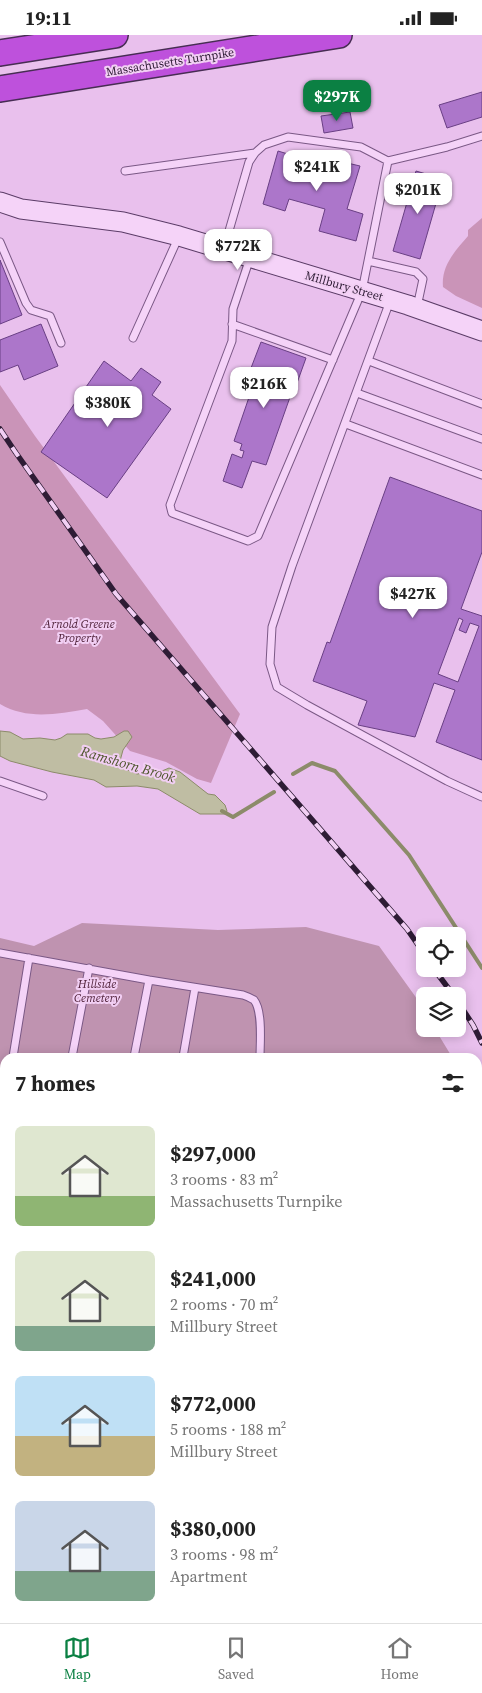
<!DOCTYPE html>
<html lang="en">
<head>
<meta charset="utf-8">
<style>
  body { margin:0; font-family:"Source Serif 4",serif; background:#f6f6f6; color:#222; height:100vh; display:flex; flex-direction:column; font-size:19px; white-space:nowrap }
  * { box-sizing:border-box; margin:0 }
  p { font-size:16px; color:#767676 }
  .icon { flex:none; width:28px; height:28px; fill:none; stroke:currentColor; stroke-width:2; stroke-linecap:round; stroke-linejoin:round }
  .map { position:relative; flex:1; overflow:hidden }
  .sheet { position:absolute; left:0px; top:1018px; width:482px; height:571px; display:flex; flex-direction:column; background:#fff; border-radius:15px 15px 0 0; box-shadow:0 2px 12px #0003 }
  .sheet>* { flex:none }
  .buttons { position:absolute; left:416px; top:892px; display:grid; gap:10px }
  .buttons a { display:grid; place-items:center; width:50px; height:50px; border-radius:8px; background:#fff; box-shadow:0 2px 12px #0003; font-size:25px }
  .price { position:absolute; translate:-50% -42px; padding:0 11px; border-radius:10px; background:#fff; color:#222; font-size:16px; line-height:32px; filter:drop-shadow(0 1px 2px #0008) }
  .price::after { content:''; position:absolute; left:50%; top:30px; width:15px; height:11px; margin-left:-8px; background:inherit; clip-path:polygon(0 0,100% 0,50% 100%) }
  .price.current { background:#0b8043; color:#fff }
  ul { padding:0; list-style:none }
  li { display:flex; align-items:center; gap:15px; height:125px; padding:0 15px }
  li span { display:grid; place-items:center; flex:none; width:140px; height:100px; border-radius:8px; color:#555 }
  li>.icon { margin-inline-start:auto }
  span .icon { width:60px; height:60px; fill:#fffc; stroke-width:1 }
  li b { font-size:21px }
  h2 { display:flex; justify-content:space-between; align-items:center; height:60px; padding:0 15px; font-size:21px }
  .status { display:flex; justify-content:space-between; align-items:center; height:35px; padding:0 25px; background:#fff; direction:ltr }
  .status svg { height:14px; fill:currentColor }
  .tabs { display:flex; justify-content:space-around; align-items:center; height:70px; border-top:1px solid #e0e0e0; background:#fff; font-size:14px; color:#767676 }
  .tabs a { display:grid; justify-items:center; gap:2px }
  .tabs .current { color:#0b8043 }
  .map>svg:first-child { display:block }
  .green { fill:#ca94b8 }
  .cemetery { fill:#bf93b0 }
  .water { fill:#bfbda3; stroke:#8c8b6a }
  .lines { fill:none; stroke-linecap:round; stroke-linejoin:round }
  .stream { stroke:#8c8b6a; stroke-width:4 }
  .building { fill:#ac76ca; stroke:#693f84; fill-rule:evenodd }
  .lane-casing { stroke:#7a5885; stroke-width:9 }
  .street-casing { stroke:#7a5885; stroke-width:16 }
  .secondary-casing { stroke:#5b3c67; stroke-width:21 }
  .highway-casing { stroke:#472d53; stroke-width:28 }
  .lane { stroke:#f5d3f8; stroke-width:7 }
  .street { stroke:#f5d3f8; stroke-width:14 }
  .secondary { stroke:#f5d3f8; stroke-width:19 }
  .highway { stroke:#be51dc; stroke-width:25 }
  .rail-casing { stroke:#2e1c35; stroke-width:5.5 }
  .rail { stroke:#f2cff4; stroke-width:4; stroke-dasharray:11; stroke-linecap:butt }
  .labels { text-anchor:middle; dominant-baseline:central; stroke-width:4; stroke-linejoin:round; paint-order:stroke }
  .street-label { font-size:12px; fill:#2e1c35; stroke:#f2cff4 }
  .park-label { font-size:12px; font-style:italic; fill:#51233b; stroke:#f2cff4 }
  .water-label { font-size:14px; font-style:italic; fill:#4e552c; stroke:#f2cff4 }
</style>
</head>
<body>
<div class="status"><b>19:11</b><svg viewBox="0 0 49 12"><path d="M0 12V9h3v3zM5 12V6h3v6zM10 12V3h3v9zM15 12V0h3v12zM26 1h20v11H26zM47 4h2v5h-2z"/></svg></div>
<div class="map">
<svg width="482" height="1588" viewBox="0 0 482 1588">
  <rect width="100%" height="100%" fill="#e9c0ed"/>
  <!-- green -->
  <path class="green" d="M482 183V273L456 261 443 252C441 231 455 216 468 201V195Z
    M0 350 35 401 240 679 211 748 197 744 166 727 130 716 103 686 87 674C57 679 27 685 0 669Z
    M482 1550V1588H438L443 1584H478V1553Z"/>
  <!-- cemetery -->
  <path class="cemetery" d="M82 888 218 895 306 892 379 911 415 961 425 978V994H435L452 1022H5V1224L0 1217V903L34 911Z
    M478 1070 482 1081V1189L478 1192Z"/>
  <!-- water -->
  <path class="water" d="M0 696 10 697 23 704 40 703 55 705 61 703 67 699H88L95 703 101 704 114 702 124 696H128L132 702 123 715 120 726 125 734 137 739 162 736 169 733 180 737 208 759 215 760 225 770 227 776 225 779H200L158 754 137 751 106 752 94 745 52 737 10 726 0 721Z"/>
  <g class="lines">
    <!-- stream -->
    <path class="stream" d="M293 739 312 728 335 736 409 820 482 933
      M222 776 233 782 274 757"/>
  </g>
  <!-- building -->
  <path class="building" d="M482 57V82L447 93 439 70Z
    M350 77 353 93 324 98 321 81Z
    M278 116 337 134 339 126 360 131 347 174 363 179 356 206 319 196 325 174 289 164 285 176 263 169Z
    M416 136 443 144 420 224 393 216Z
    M0 225 22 280 0 289Z
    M41 289 58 331 24 345 18 330 0 337V305Z
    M261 307 306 323 297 348H295L266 430 252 426 242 453 223 446 232 419 242 423 244 416 240 415 242 409 234 406 258 336 251 333Z
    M104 326 131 346 141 333 161 347 152 360 171 374 107 463 41 417Z
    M390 442 482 476V517L461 574 482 581V725L436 707 455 655 434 648 415 702 358 690 367 666 313 646 327 607 330 608ZM459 583 463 585 459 595 466 598 470 588 479 591 458 647 438 639Z
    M0 1141 5 1143V1159L3 1164 0 1163Z
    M0 1306 5 1313V1336L0 1329Z
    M482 1324V1348L478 1341V1327Z
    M478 1467 482 1472V1480L478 1483Z
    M87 1584H107L112 1588H86L85 1587Z
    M184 1584H205L207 1587 187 1588Z
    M308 1584H340L334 1588H310Z"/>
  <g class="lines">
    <!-- lane casing -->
    <g class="lane-casing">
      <path id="lane" d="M125 136 255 118
        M0 207 26 268 31 275 50 281 61 308
        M224 213 249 127 255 118 264 110 288 102 361 112 388 126 447 112 482 101
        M250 223 233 274 232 306 170 470 172 478 248 506 258 501 362 256 388 126
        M368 226 416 237 423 244 417 272
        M390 266 292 531 272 592 270 629 277 652 307 670 447 746 482 762
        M232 289 333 325
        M133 303 179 201
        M369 326 482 369
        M357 358 482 404
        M346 389 482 440
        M0 746 43 761
        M0 918 149 945
        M13 1022 29 923
        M72 1022 89 933
        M134 1022 149 945 243 960C246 961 251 963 254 965 263 976 260 1009 260 1022
        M183 1022 195 953
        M2 1091 5 1070"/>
    </g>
    <!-- street casing -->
    <g class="street-casing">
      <path id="street" d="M0 1378 5 1385
        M148 1584 151 1588
        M48 1588 52 1584
        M246 1588 253 1584"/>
    </g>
    <!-- secondary casing -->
    <g class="secondary-casing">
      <path id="secondary" d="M0 167 21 174 123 187 179 201 408 270 482 296"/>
    </g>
    <!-- highway casing -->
    <g class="highway-casing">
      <path id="highway" d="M0 18 115 0
        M0 54 339 0"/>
    </g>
    <!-- lane -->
    <use href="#lane" class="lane"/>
    <!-- street -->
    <use href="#street" class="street"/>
    <!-- secondary -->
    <use href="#secondary" class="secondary"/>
    <!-- highway -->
    <use href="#highway" class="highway"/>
    <!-- rail casing -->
    <g class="rail-casing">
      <path id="rail" d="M0 394 16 418 116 559 407 894 425 920
        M434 934 454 961
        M458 967 473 990 482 1008"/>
    </g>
    <!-- rail -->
    <use href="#rail" class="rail"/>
  </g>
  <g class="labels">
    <!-- street labels -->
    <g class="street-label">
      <text transform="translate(170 27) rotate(-9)">Massachusetts Turnpike</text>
      <text transform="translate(344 251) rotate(16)">Millbury Street</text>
    </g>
    <!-- park labels -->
    <g class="park-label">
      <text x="79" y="589">Arnold Greene<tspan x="79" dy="14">Property</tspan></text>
      <text x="97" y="949">Hillside<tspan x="97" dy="14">Cemetery</tspan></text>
    </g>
    <!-- water labels -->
    <g class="water-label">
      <text transform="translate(128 729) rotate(16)">Ramshorn Brook</text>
    </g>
  </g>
</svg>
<div class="buttons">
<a><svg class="icon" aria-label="locate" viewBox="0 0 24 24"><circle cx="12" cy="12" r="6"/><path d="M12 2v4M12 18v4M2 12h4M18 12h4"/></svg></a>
<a><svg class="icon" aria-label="layers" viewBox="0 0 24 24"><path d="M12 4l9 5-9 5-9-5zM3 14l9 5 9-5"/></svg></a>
</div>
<b class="price current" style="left:337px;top:87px">$297K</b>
<b class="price" style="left:317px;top:157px">$241K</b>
<b class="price" style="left:418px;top:180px">$201K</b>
<b class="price" style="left:238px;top:236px">$772K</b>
<b class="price" style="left:264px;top:374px">$216K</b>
<b class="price" style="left:108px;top:393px">$380K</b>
<b class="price" style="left:413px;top:584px">$427K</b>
<section class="sheet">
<h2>7 homes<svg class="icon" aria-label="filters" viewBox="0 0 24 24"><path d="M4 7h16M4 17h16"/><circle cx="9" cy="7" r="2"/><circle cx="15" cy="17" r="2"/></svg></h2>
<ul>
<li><span style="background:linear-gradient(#dfe7d0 70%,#8fb573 0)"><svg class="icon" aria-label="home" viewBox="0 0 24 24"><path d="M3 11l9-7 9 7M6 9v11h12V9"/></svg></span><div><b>$297,000</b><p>3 rooms · 83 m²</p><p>Massachusetts Turnpike</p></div></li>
<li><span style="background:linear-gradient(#dfe7d0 75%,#7fa58c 0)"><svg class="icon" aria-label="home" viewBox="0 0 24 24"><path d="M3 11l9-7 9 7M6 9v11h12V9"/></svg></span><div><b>$241,000</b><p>2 rooms · 70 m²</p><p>Millbury Street</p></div></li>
<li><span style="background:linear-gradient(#bfe0f5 60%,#c2b280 0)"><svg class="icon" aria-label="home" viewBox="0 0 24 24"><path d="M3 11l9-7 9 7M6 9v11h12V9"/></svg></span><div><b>$772,000</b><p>5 rooms · 188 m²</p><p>Millbury Street</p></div></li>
<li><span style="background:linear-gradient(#c9d6e8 70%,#7fa58c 0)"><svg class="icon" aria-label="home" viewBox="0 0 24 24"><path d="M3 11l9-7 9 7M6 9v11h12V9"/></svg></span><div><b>$380,000</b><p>3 rooms · 98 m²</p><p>Apartment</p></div></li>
</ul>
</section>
</div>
<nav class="tabs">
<a class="current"><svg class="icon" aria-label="map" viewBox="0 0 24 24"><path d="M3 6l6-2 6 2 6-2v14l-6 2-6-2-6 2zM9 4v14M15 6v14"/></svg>Map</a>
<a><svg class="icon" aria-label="saved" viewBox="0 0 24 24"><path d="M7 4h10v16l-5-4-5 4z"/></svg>Saved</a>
<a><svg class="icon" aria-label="home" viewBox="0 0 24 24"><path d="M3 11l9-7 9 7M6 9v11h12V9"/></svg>Home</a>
</nav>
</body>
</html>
